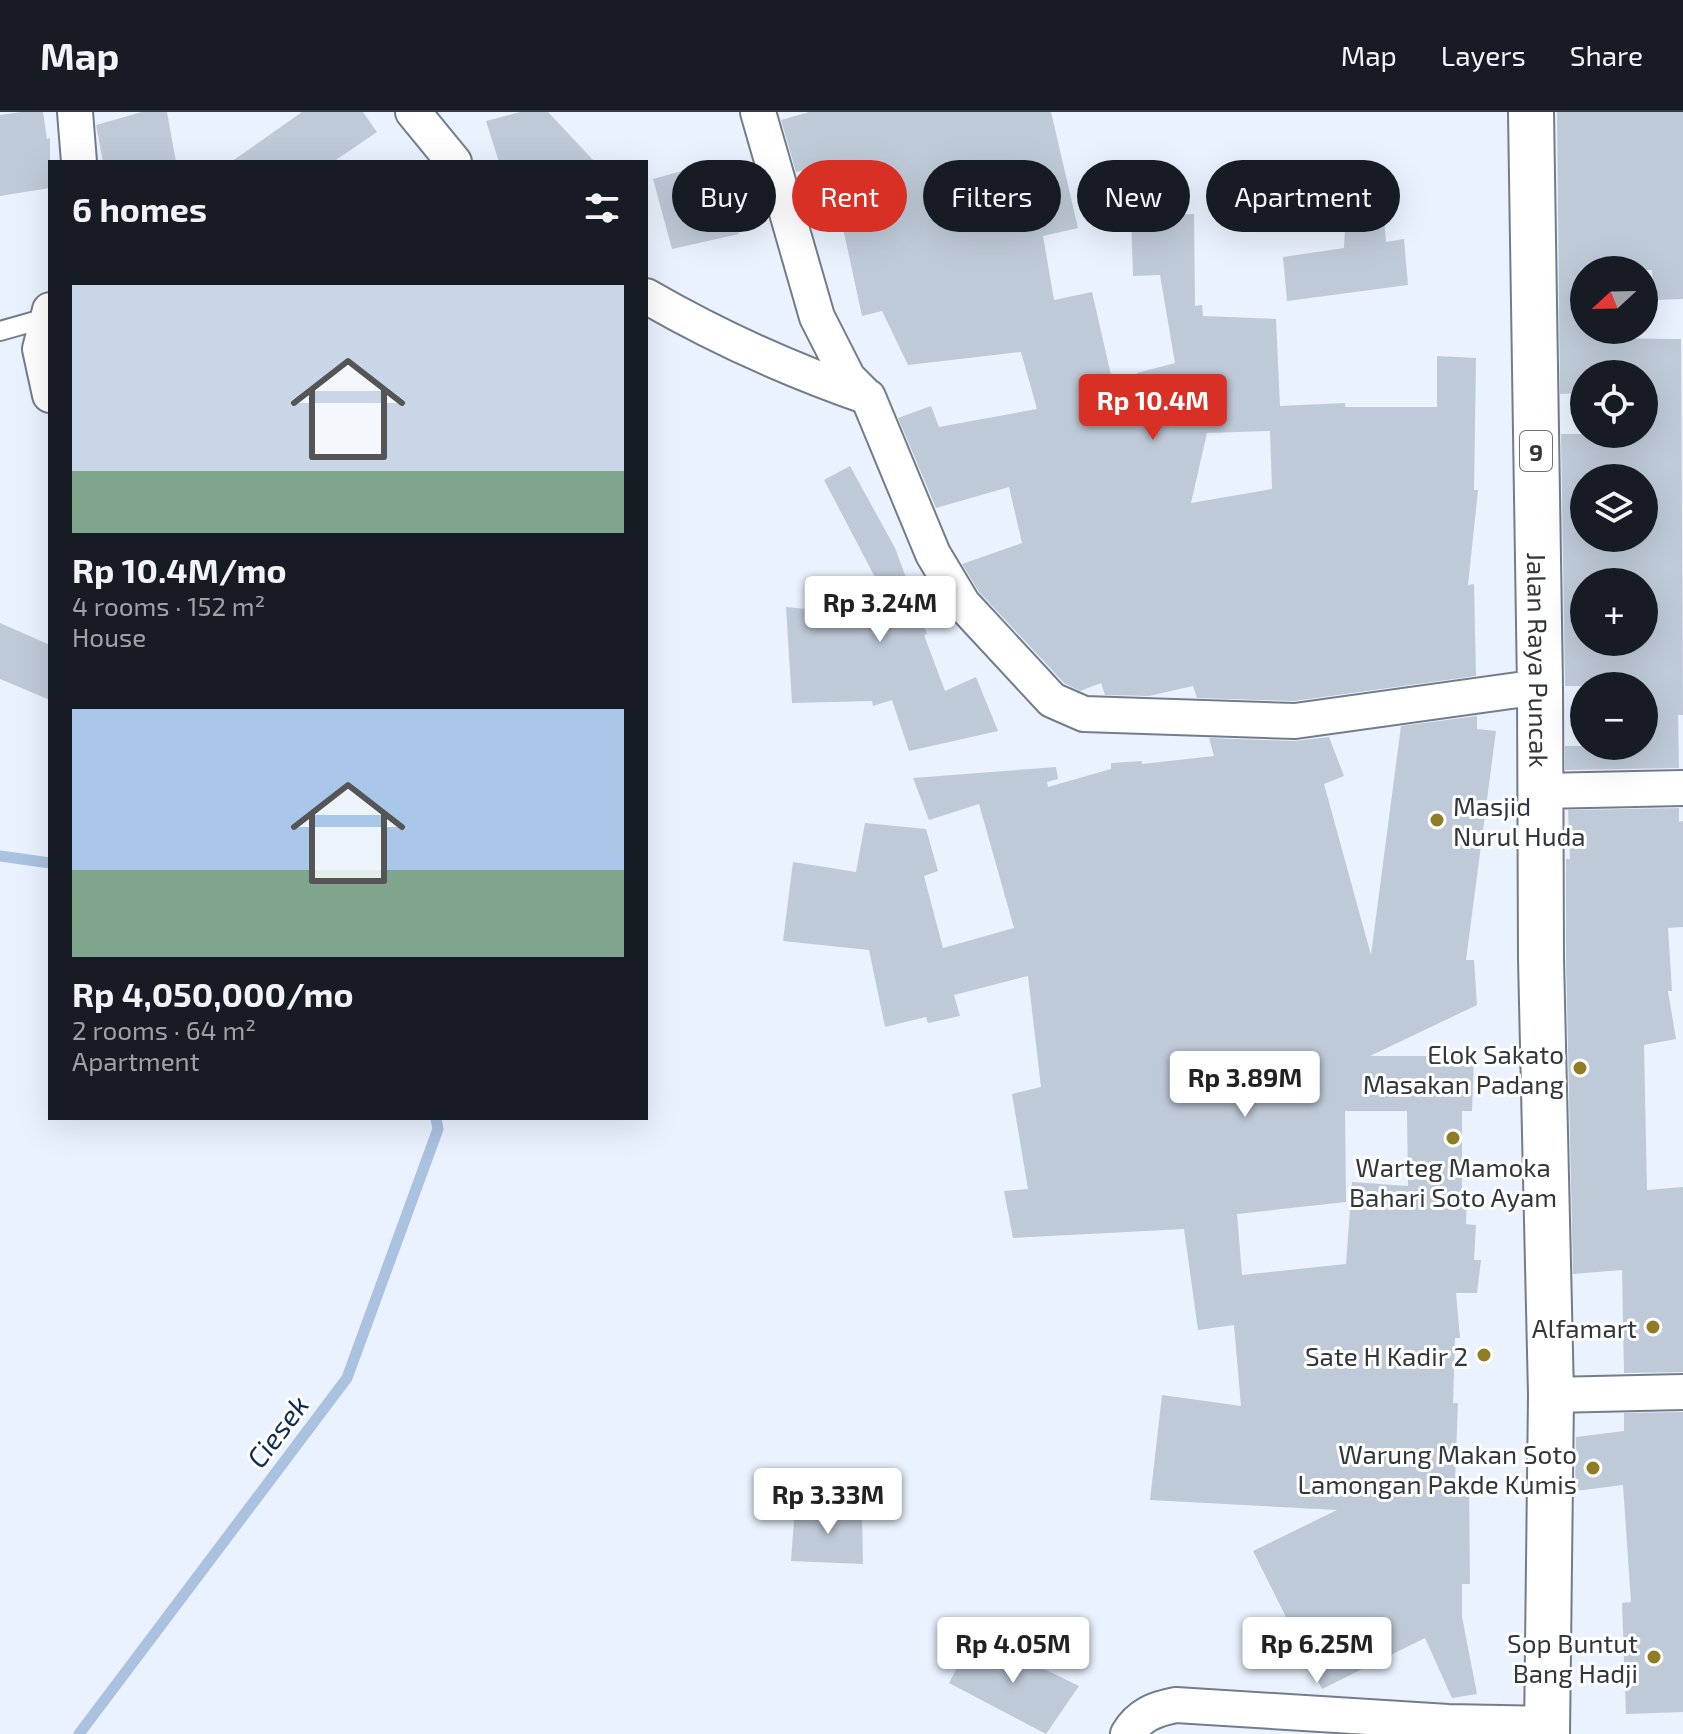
<!DOCTYPE html>
<html lang="en">
<head>
<meta charset="utf-8">
<style>
  body { margin:0; font-family:"Exo 2",sans-serif; background:#242831; color:#f1f3f6; height:100vh; display:flex; flex-direction:column; font-size:30px; white-space:nowrap }
  * { box-sizing:border-box; margin:0 }
  p { font-size:26px; color:#9ea1a6 }
  .icon { flex:none; width:44px; height:44px; fill:none; stroke:currentColor; stroke-width:2; stroke-linecap:round; stroke-linejoin:round }
  .map { position:relative; flex:1; overflow:hidden }
  .drawer { position:absolute; left:48px; top:48px; width:600px; height:960px; display:flex; flex-direction:column; background:#171b24; border-radius:0px; box-shadow:0 8px 32px #0002 }
  .drawer>* { flex:none }
  .top-card { position:absolute; left:672px; top:48px; width:760px; height:72px; display:flex; gap:16px }
  .needle { width:52px; rotate:248deg }
  .buttons { position:absolute; left:1570px; top:144px; display:grid; gap:16px }
  .buttons a { display:grid; place-items:center; width:88px; height:88px; border-radius:50%; background:#171b24; box-shadow:0 8px 32px #0002; font-size:40px }
  .price { position:absolute; translate:-50% -68px; padding:0 18px; border-radius:8px; background:#fff; color:#222; font-size:26px; line-height:52px; filter:drop-shadow(0 2px 4px #0008) }
  .price::after { content:''; position:absolute; left:50%; top:48px; width:24px; height:18px; margin-left:-12px; background:inherit; clip-path:polygon(0 0,100% 0,50% 100%) }
  .price.selected { background:#d93025; color:#fff }
  ul { padding:0; list-style:none }
  li { display:grid; align-content:center; gap:16px; height:424px; padding:0 24px }
  li span { display:grid; place-items:center; height:248px; border-radius:0px; color:#555 }
  li>.icon { margin-inline-start:auto }
  span .icon { width:144px; height:144px; fill:#fffc; stroke-width:1 }
  li b { font-size:34px }
  h2 { display:flex; justify-content:space-between; align-items:center; height:96px; padding:0 24px; font-size:34px }
  .chip { padding:0 28px; border-radius:36px; background:#171b24; box-shadow:0 8px 32px #0002; font-size:28px; line-height:72px }
  .chip.selected { background:#d93025; color:#fff }
  header { display:flex; align-items:center; gap:48px; box-sizing:border-box; height:112px; padding:0 40px; background:#171b24; border-bottom:2px solid #363941 }
  header strong { font-size:38px }
  nav { display:flex; gap:44px; margin-inline-start:auto; font-size:28px }
  .map>svg:first-child { display:block }
  .lines { fill:none; stroke-linecap:round; stroke-linejoin:round }
  .stream { stroke:#aac1e0; stroke-width:11 }
  .building { fill:#bfcad8; fill-rule:evenodd }
  .service-casing { stroke:#737d8a; stroke-width:22 }
  .minor-casing { stroke:#737d8a; stroke-width:38 }
  .trunk-casing { stroke:#737d8a; stroke-width:48 }
  .service { stroke:#fff; stroke-width:18 }
  .minor { stroke:#fff; stroke-width:34 }
  .trunk { stroke:#fff; stroke-width:44 }
  .poi-dot { fill:#8f7d23; stroke:#fff; stroke-width:3 }
  .labels { text-anchor:middle; dominant-baseline:central; stroke-width:6; stroke-linejoin:round; paint-order:stroke }
  .shield { fill:#fff; stroke:#707377; stroke-width:2 }
  .shield-label { font-size:24px; font-weight:bold; fill:#33373d }
  .street-label { font-size:26px; fill:#33373d; stroke:#fff }
  .poi-label { font-size:26px; fill:#33373d; stroke:#fff; text-anchor:end }
  .water-label { font-size:28px; font-style:italic; fill:#0d2c54; stroke:#fff }
</style>
</head>
<body>
<header>
<strong>Map</strong>
<nav><a>Map</a><a>Layers</a><a>Share</a></nav>
</header>
<div class="map">
<svg width="1683" height="1622" viewBox="0 0 1683 1622">
  <rect width="100%" height="100%" fill="#e9f2fe"/>
  <g class="lines">
    <!-- stream -->
    <path class="stream" d="M0 744 50 751
      M79 1622 347 1266 438 1017 436 1006"/>
  </g>
  <!-- building -->
  <path class="building" d="M21 0H43L47 27 50 26V76L0 84V3Z
    M142 0H167L176 50H103L96 13Z
    M302 0H363L377 20 333 50H231Z
    M520 0H548L595 50H499L486 9Z
    M809 0H1051L1078 116 1043 124 1054 188 1092 180 1119 298 1138 295 1137 261 1175 251 1160 163 1133 164 1131 103 1194 102 1195 194 1202 193 1203 204 1276 207 1280 294 1345 291V295H1437V244L1476 246 1474 378H1478L1468 473 1474 472 1476 564 1294 589 1197 586 1193 574 1149 584 1105 583 1101 571 1080 579 1064 571 979 480 962 452 1022 431 1009 375 936 396 898 306 931 294 939 315 1037 297 1021 240 908 253 882 199 862 204 829 51 796 60 781 8ZM1270 319 1272 377 1191 391 1207 321Z
    M1557 0H1683V187L1654 188 1652 158H1584V218H1595V226L1681 227 1683 603H1678L1679 656 1565 658V634H1644V574H1565L1561 322H1644V262H1584V281L1560 282ZM1584 366H1644V426H1584ZM1584 470H1644V530H1584Z
    M722 48 739 122 672 137 653 67Z
    M1383 93 1386 130 1404 127 1408 173 1287 189 1283 145 1344 136 1346 94Z
    M850 354 895 436 927 522 924 523 945 579 976 565 998 619 909 639 892 588 873 594 872 589 792 591 786 495 827 499 875 497 866 473 877 469 824 368Z
    M0 511 50 533V588L0 567Z
    M1477 604V617L1496 619 1466 848H1474L1477 893 1370 944H1474L1472 999H1462V1077L1467 1078 1466 1112 1476 1113 1474 1148H1481L1477 1181H1456L1460 1226H1455L1453 1291H1458L1455 1367H1469L1470 1472H1462V1505L1477 1582 1452 1586 1425 1526 1322 1577 1253 1439 1337 1398 1150 1388 1162 1283 1241 1294 1234 1213 1198 1218 1184 1117 1013 1126 1004 1079 1028 1077 1012 982 1041 975 1028 864 954 883 960 904 928 911 926 905 885 915 869 838 783 829 793 750 856 760 865 711 926 717 938 759 924 764 943 836 1014 816 979 692 929 708 913 666 1056 655 1058 667 1047 670 1048 675 1111 657V651L1142 649V652L1214 644 1209 626 1295 629 1329 625 1344 664 1324 672 1371 843 1401 614ZM1345 999H1407L1408 1074 1352 1070 1346 1152 1242 1163 1237 1102 1346 1090Z
    M1679 696V710L1683 709V815L1668 816 1672 879H1668L1676 927 1644 933 1647 1078 1683 1075V1260L1624 1261 1622 1158 1573 1162 1566 847V747H1570L1568 698Z
    M1683 1300V1600L1626 1602 1622 1491 1631 1490 1623 1373 1575 1379 1576 1325 1624 1319V1301Z
    M795 1395 862 1399 863 1452 791 1449Z
    M974 1523 1079 1574 1046 1622 949 1571Z"/>
  <g class="lines">
    <!-- service casing -->
    <g class="service-casing">
      <path id="service" d="M0 219 46 206"/>
    </g>
    <!-- minor casing -->
    <g class="minor-casing">
      <path id="minor" d="M75 0 79 50
        M413 0 454 50
        M758 0 817 205 848 266 867 285
        M646 184C717 225 790 258 868 285L933 442 963 492 1052 588 1084 602 1295 609 1540 575
        M50 198 40 237 50 283
        M1541 679 1683 676
        M1551 1283 1683 1280
        M1128 1622C1139 1603 1155 1597 1176 1593L1448 1610 1546 1612"/>
    </g>
    <!-- trunk casing -->
    <g class="trunk-casing">
      <g id="trunk">
        <path id="s1" d="M1531 0 1540 575 1541 847 1551 1283 1547 1622"/>
      </g>
    </g>
    <!-- service -->
    <use href="#service" class="service"/>
    <!-- minor -->
    <use href="#minor" class="minor"/>
    <!-- trunk -->
    <use href="#trunk" class="trunk"/>
  </g>
  <!-- markers -->
  <g class="poi-dot">
    <circle cx="1437" cy="708" r="8"/>
    <circle cx="1580" cy="956" r="8"/>
    <circle cx="1453" cy="1026" r="8"/>
    <circle cx="1653" cy="1215" r="8"/>
    <circle cx="1484" cy="1243" r="8"/>
    <circle cx="1593" cy="1356" r="8"/>
    <circle cx="1654" cy="1545" r="8"/>
  </g>
  <g class="labels">
    <!-- shield labels -->
    <rect class="shield" x="1520" y="319" width="32" height="40" rx="6"/>
    <g class="shield-label">
      <text x="1536" y="339">9</text>
    </g>
    <!-- street labels -->
    <g class="street-label">
      <text stroke="none"><textPath href="#s1" startOffset="548">Jalan Raya Puncak</textPath></text>
    </g>
    <!-- poi labels -->
    <g class="poi-label">
      <text x="1453" y="693" text-anchor="start">Masjid<tspan x="1453" dy="30">Nurul Huda</tspan></text>
      <text x="1564" y="941">Elok Sakato<tspan x="1564" dy="30">Masakan Padang</tspan></text>
      <text x="1453" y="1054" text-anchor="middle">Warteg Mamoka<tspan x="1453" dy="30">Bahari Soto Ayam</tspan></text>
      <text x="1637" y="1215">Alfamart</text>
      <text x="1468" y="1243">Sate H Kadir 2</text>
      <text x="1577" y="1341">Warung Makan Soto<tspan x="1577" dy="30">Lamongan Pakde Kumis</tspan></text>
      <text x="1638" y="1530">Sop Buntut<tspan x="1638" dy="30">Bang Hadji</tspan></text>
    </g>
    <!-- water labels -->
    <g class="water-label">
      <text transform="translate(277 1319) rotate(-53)">Ciesek</text>
    </g>
  </g>
</svg>
<div class="buttons">
<a><svg class="needle" viewBox="-14 -14 28 28"><path d="M0-13l5 13h-10z" fill="#e53935"/><path d="M0 13l5-13h-10z" fill="#9ea1a6"/></svg></a>
<a><svg class="icon" aria-label="locate" viewBox="0 0 24 24"><circle cx="12" cy="12" r="6"/><path d="M12 2v4M12 18v4M2 12h4M18 12h4"/></svg></a>
<a><svg class="icon" aria-label="layers" viewBox="0 0 24 24"><path d="M12 4l9 5-9 5-9-5zM3 14l9 5 9-5"/></svg></a>
<a>+</a>
<a>−</a>
</div>
<b class="price selected" style="left:1153px;top:330px">Rp 10.4M</b>
<b class="price" style="left:880px;top:532px">Rp 3.24M</b>
<b class="price" style="left:1245px;top:1007px">Rp 3.89M</b>
<b class="price" style="left:828px;top:1424px">Rp 3.33M</b>
<b class="price" style="left:1013px;top:1573px">Rp 4.05M</b>
<b class="price" style="left:1317px;top:1573px">Rp 6.25M</b>
<div class="top-card">
<a class="chip">Buy</a>
<a class="chip selected">Rent</a>
<a class="chip">Filters</a>
<a class="chip">New</a>
<a class="chip">Apartment</a>
</div>
<section class="drawer">
<h2>6 homes<svg class="icon" aria-label="filters" viewBox="0 0 24 24"><path d="M4 7h16M4 17h16"/><circle cx="9" cy="7" r="2"/><circle cx="15" cy="17" r="2"/></svg></h2>
<ul>
<li><span style="background:linear-gradient(#c9d6e8 75%,#7fa58c 0)"><svg class="icon" aria-label="home" viewBox="0 0 24 24"><path d="M3 11l9-7 9 7M6 9v11h12V9"/></svg></span><div><b>Rp 10.4M/mo</b><p>4 rooms · 152 m²</p><p>House</p></div></li>
<li><span style="background:linear-gradient(#a9c7e8 65%,#7fa58c 0)"><svg class="icon" aria-label="home" viewBox="0 0 24 24"><path d="M3 11l9-7 9 7M6 9v11h12V9"/></svg></span><div><b>Rp 4,050,000/mo</b><p>2 rooms · 64 m²</p><p>Apartment</p></div></li>
</ul>
</section>
</div>
</body>
</html>
